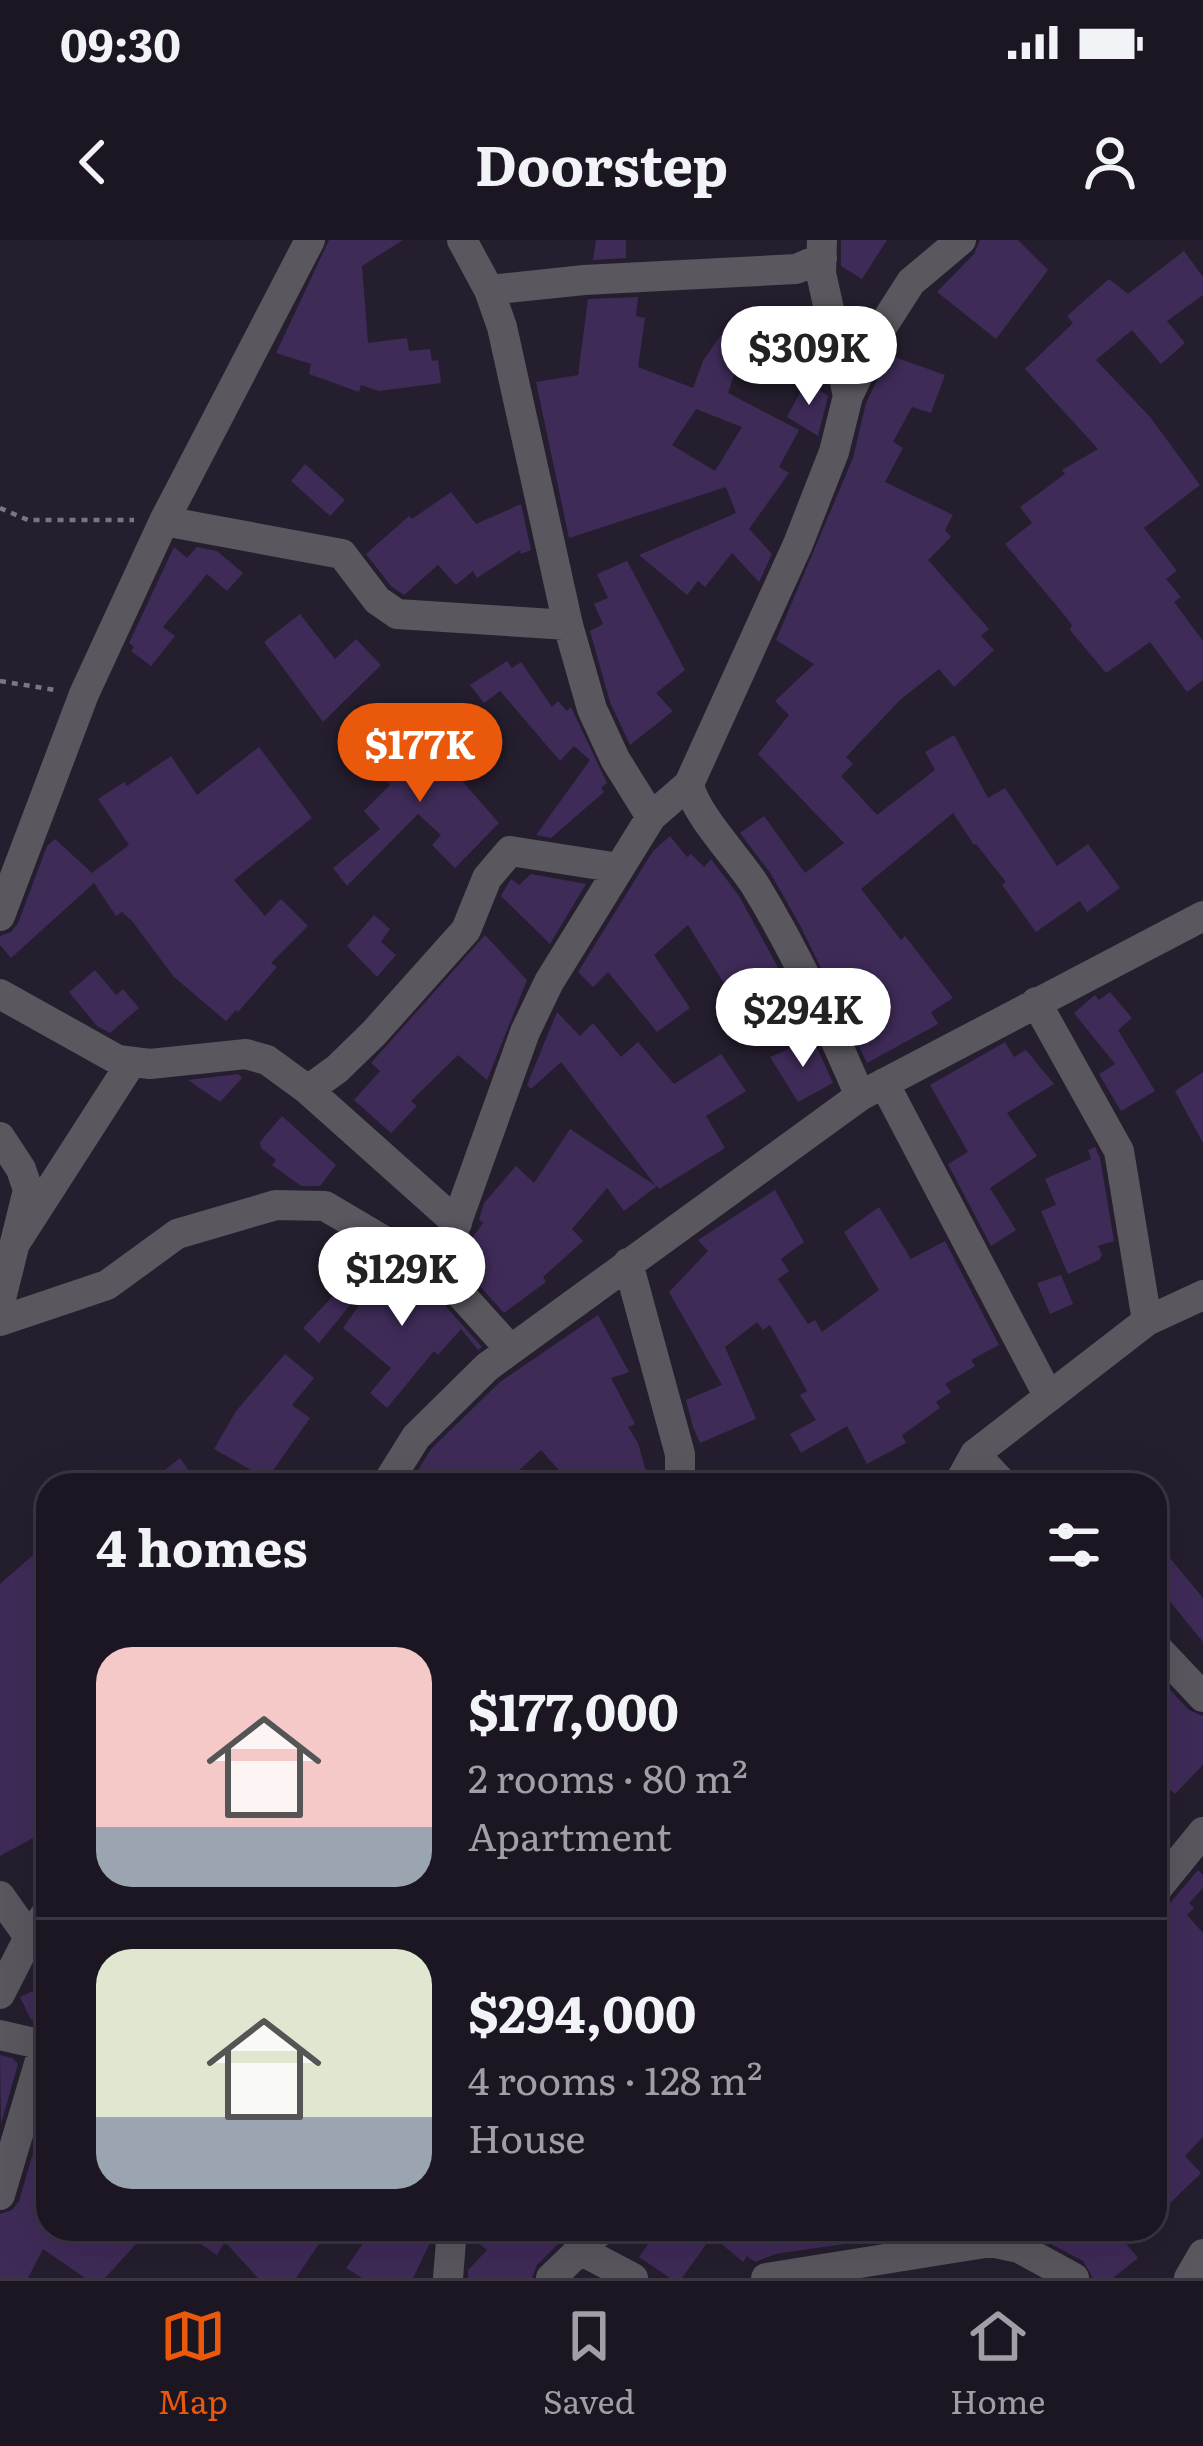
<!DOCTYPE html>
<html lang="en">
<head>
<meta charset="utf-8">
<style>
  body { margin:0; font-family:Literata,serif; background:#251f2a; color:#f1f3f6; height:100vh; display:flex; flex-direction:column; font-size:45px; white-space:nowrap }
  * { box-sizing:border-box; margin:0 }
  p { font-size:39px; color:#a09fa5 }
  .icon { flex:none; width:66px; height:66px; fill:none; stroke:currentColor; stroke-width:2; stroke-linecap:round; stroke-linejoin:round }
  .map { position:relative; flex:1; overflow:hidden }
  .drawer { position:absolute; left:36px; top:1233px; width:1131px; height:768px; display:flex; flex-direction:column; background:#1c1622; border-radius:36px; box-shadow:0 12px 48px #0002,0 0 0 3px #3a3540 }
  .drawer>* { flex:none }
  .price { position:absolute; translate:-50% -102px; padding:0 27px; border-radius:42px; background:#fff; color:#222; font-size:39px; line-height:78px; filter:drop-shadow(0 3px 6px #0008) }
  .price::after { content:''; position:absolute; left:50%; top:72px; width:36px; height:27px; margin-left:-18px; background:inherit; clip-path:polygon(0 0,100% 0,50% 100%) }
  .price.on { background:#ea580c; color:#fff }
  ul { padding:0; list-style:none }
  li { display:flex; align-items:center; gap:36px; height:300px; padding:0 60px }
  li+li { border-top:3px solid #3a3540 }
  li span { display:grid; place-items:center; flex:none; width:336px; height:240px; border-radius:36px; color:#555 }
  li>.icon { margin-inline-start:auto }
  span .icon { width:144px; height:144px; fill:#fffc; stroke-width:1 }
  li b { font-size:51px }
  h2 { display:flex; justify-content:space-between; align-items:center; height:144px; padding:0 60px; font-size:51px }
  .status { display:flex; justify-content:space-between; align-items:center; height:84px; padding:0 60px; background:#1c1622; direction:ltr }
  .status svg { height:33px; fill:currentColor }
  header { display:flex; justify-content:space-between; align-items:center; height:156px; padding:0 60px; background:#1c1622; font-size:54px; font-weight:700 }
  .tab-bar { display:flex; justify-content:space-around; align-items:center; height:168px; border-top:3px solid #3a3540; background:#1c1622; font-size:33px; color:#a09fa5 }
  .tab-bar a { display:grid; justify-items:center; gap:6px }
  .tab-bar .on { color:#ea580c }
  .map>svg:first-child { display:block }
  .building { fill:#3f2b58; fill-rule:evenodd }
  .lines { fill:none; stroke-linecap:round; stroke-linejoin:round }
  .path { stroke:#7c7683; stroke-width:4.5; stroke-dasharray:6 6; stroke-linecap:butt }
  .minor { stroke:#5a575f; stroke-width:30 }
</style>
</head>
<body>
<div class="status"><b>09:30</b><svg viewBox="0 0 49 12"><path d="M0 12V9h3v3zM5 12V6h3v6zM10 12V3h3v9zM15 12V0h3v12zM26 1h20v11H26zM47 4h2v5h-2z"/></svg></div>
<header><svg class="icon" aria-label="back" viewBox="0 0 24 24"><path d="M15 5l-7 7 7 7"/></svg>Doorstep<svg class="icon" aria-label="person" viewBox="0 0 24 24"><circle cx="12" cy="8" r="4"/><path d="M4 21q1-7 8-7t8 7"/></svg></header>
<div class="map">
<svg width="1203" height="2038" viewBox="0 0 1203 2038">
  <rect width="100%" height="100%" fill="#251e2e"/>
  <!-- building -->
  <path class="building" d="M329 0H403L362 26 368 103 407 98 409 111 430 109 432 121 438 120 441 143 379 151 361 145 359 152 309 134 311 124 276 113Z
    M596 0H626V18L593 20Z
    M841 0H887L862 39 841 26Z
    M980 0H1018L1048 30 996 99 937 52 974 14Z
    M1184 11 1203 37V55L1167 81 1185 103 1161 124 1132 90 1096 120 1150 177 1200 245 1144 288 1177 331 1166 339 1181 357 1174 362 1203 401V440L1187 452 1150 402 1106 433 1070 390 1072 385 1066 377 1005 304 1032 283 1020 267 1065 234 1062 230 1098 209 1025 129 1073 83 1067 76 1109 39 1128 54Z
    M638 57 636 76 645 78 638 127 693 148 703 121 736 73 757 86 740 117 728 153 799 190 779 227 789 233 749 289 772 314 759 342 732 313 705 347 698 341 687 355 639 315 736 273 726 247 569 298 536 142 578 135 588 59ZM696 169 742 187 715 231 672 205Z
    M889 115 945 135 931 173 912 167 893 202 903 208 885 242 953 275 945 290 951 297 928 320 989 389 981 396 994 410 954 447 939 429 900 460 846 517 853 524 841 536 877 575 935 530 925 512 954 495 988 558 1005 548 1057 626 1088 604 1120 648 1087 672 1080 661 1036 692 1002 645 1006 642 976 604 974 605 953 573 861 649 901 700 905 696 953 758 931 772 938 784 867 823 801 687 771 634 740 593 764 576 805 633 844 603 758 514 789 475 775 461 814 424 776 400 853 218 866 163Z
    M806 141 828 156 818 196 787 177Z
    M305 224 345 260 330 276 291 241Z
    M451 252 476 284 521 264 531 310 521 314 520 310 477 338 473 331 456 345 438 325 404 355 391 346 366 314 409 276 412 279Z
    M174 307 187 318 197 307 217 311 243 333 227 351 207 334 163 387 175 396 151 426 131 411 134 407 129 403Z
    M627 321 685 430 656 453 673 471 630 505 610 462 590 391 603 384 594 364 608 358 597 334Z
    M300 374 335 419 356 399 381 425 323 482 264 402Z
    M507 421 512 428 521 422 552 467 558 461 567 471 571 467 607 543 601 548 604 552 551 598 536 595 590 520 574 506 560 521 500 451 484 463 470 445Z
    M409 488 434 509 499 583 455 628 432 605 441 595 418 574 347 646 333 628 380 589 364 571 390 545 370 522Z
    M259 507 312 578 234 640 265 676 281 659 308 686 271 723 277 727 238 772 236 770 226 781 174 737 132 681 122 672 116 676 94 643 11 718 0 705V696L11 692 18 683 47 606 55 599 92 633 129 605 98 559 124 542 127 546 171 516 197 555Z
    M670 596 687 617 691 614 704 627 711 619 739 656 787 744 741 771 688 685 654 715 690 768 657 792 608 732 593 747 578 732 653 611Z
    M531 634 586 644 550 704 501 656 511 639 519 645Z
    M374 675 390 689 381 702 396 715 377 737 347 706Z
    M485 695 527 740 487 840 458 815 411 861 417 866 391 893 354 860 380 831 371 823Z
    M95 730 116 755 123 749 139 768 110 793 97 786 69 752Z
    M1110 752 1132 778 1118 790 1155 851 1121 871 1099 834 1115 824 1074 773 1095 755 1099 760Z
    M557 772 580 796 593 783 621 817 638 802 674 844 721 814 746 851 706 876 725 908 659 949 657 946 624 971 607 948 572 989 583 1001 543 1037 546 1042 504 1073 462 1026 472 998 483 983 479 979 484 963 516 926 534 943 570 889 656 946 561 822 531 849 527 845Z
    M813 799 833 843 798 862 770 817Z
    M1005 802 1014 817 1026 810 1054 844 1007 873 1037 916 990 948 1016 990 991 1006 948 924 968 912 930 845Z
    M1203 832V903L1175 851Z
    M238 834 242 838 220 862 188 840Z
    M282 876 336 925 320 946H301L272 925 276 920 261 908 260 902Z
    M1095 907 1100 918 1114 1001 1098 1006 1102 1015 1099 1020 1068 1034 1041 971 1056 965 1045 939 1091 919 1088 910Z
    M775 950 804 1002 781 1019 789 1031 778 1039 808 1084 815 1080 822 1092 879 1050 844 992 879 967 911 1019 945 1001 999 1105 971 1120 975 1126 945 1144 951 1152 936 1162 940 1168 902 1195 906 1203 867 1224 847 1186 801 1213 790 1194 816 1180 800 1155 807 1151 770 1085 763 1090 757 1082 725 1107 756 1179 700 1203 693 1187 686 1160 722 1145 669 1052 708 1011 698 1000Z
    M387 1025 433 1052 482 1107 478 1110 461 1089 438 1115 434 1111 387 1168 370 1153 391 1128 343 1088Z
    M1061 1035 1073 1064 1050 1074 1037 1043Z
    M347 1041 360 1053 319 1103 303 1088Z
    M598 1075 629 1132 611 1138 635 1184 628 1187 638 1203 645 1228 658 1245H572L541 1210 503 1245 498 1242 494 1245 411 1242 431 1209 500 1142Z
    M285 1114 314 1138 292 1165 310 1178 267 1239 214 1209 236 1171Z
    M180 1218 199 1245H146Z
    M1155 1300 1203 1358V1402L1155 1343Z
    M34 1314 48 1330V1590L0 1616V1344Z
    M1155 1434 1189 1470 1203 1476V1525L1175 1554 1155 1536V1509L1164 1499 1155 1490Z
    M1198 1630 1203 1635V1648L1189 1663 1194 1668 1187 1675 1203 1693V1897L1185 1916 1201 1933 1155 1978V1882L1161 1875 1155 1868V1670L1170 1663Z
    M48 1744V1773L31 1780 20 1757Z
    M0 1815 12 1818 18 1824 1 1884Z
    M48 1862V1972L41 1989H122L136 2004 105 2038H85L43 2009 28 2038H0V1974L12 1970 19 1961Z
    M178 1989H272L288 2001 299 1989H329L296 2038H258L225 2002 217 2015Z
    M373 1989H432L431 2001 413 2038H362L346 2028Z
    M471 1989H543L559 2003 537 2025 532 2038H468V2030L487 2010 471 1997Z
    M671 1989H949L775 2014 755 2022 747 2016 743 2022 712 1996 682 2038H670L639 2017 654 1996 662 2001Z
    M1023 1989H1114L1138 2018 1113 2038H1093L1083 2021Z"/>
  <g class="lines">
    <!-- path -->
    <path class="path" d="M0 268 28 280H134
      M0 441 55 450"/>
    <!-- minor -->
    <path class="minor" d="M462 0 489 50 502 87 568 385 592 469 615 519 651 577
      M822 0 821 33 848 156
      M489 50 584 40 796 29 822 18
      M164 281 342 314 377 360 397 374 568 385
      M0 676 84 454 164 281 310 0
      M0 754 118 820 150 824 246 814 267 820 308 850 457 983
      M1036 762 1119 911 1147 1081
      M884 843 1049 1157
      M308 850 337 829 374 793 466 690 487 638 510 611 619 628
      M860 856C829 784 796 712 755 645 738 618 694 573 689 544L798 304 834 212 848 156 877 95 911 42 961 0
      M0 897 21 929 28 950 0 1063
      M16 1002 131 823
      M628 1023 680 1214V1245
      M0 1081 107 1045 177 994 276 965 325 966 445 1037
      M510 1109 445 1037 441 1026 525 792 549 742 651 577 689 544
      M975 1214 1004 1245
      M386 1245 416 1197 487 1127 860 856 1203 676
      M958 1245 975 1214 1147 1081 1203 1055
      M1155 1406 1203 1457
      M1155 1651 1203 1592
      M0 1656 29 1697
      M0 1754 29 1697 48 1671
      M0 1795 48 1806
      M0 1955 44 1807
      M578 2009 633 2038
      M448 2038 452 1989
      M551 2038 602 1989
      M766 2038 991 2002 1019 2008 1074 2038
      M1189 2038 1203 2014"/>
  </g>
</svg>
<b class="price" style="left:809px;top:168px">$309K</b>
<b class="price on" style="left:420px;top:565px">$177K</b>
<b class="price" style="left:803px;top:830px">$294K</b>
<b class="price" style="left:402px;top:1089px">$129K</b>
<section class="drawer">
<h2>4 homes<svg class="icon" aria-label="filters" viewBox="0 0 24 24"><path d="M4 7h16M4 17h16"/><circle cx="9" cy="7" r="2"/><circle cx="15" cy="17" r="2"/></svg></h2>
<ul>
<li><span style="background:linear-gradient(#f6c9c9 75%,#9aa5b1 0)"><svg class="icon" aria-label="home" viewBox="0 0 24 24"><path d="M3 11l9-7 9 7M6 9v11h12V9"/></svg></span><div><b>$177,000</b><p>2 rooms · 80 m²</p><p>Apartment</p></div></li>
<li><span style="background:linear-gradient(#dfe7d0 70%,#9aa5b1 0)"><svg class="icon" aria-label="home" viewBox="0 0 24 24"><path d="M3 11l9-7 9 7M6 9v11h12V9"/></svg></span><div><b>$294,000</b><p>4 rooms · 128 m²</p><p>House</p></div></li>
</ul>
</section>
</div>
<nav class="tab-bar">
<a class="on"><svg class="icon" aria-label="map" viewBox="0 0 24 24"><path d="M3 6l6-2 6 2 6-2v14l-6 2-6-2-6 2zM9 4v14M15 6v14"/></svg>Map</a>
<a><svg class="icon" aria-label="saved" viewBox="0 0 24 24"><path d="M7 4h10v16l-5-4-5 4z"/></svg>Saved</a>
<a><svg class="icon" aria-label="home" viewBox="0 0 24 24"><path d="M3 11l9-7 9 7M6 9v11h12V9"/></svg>Home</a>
</nav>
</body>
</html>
